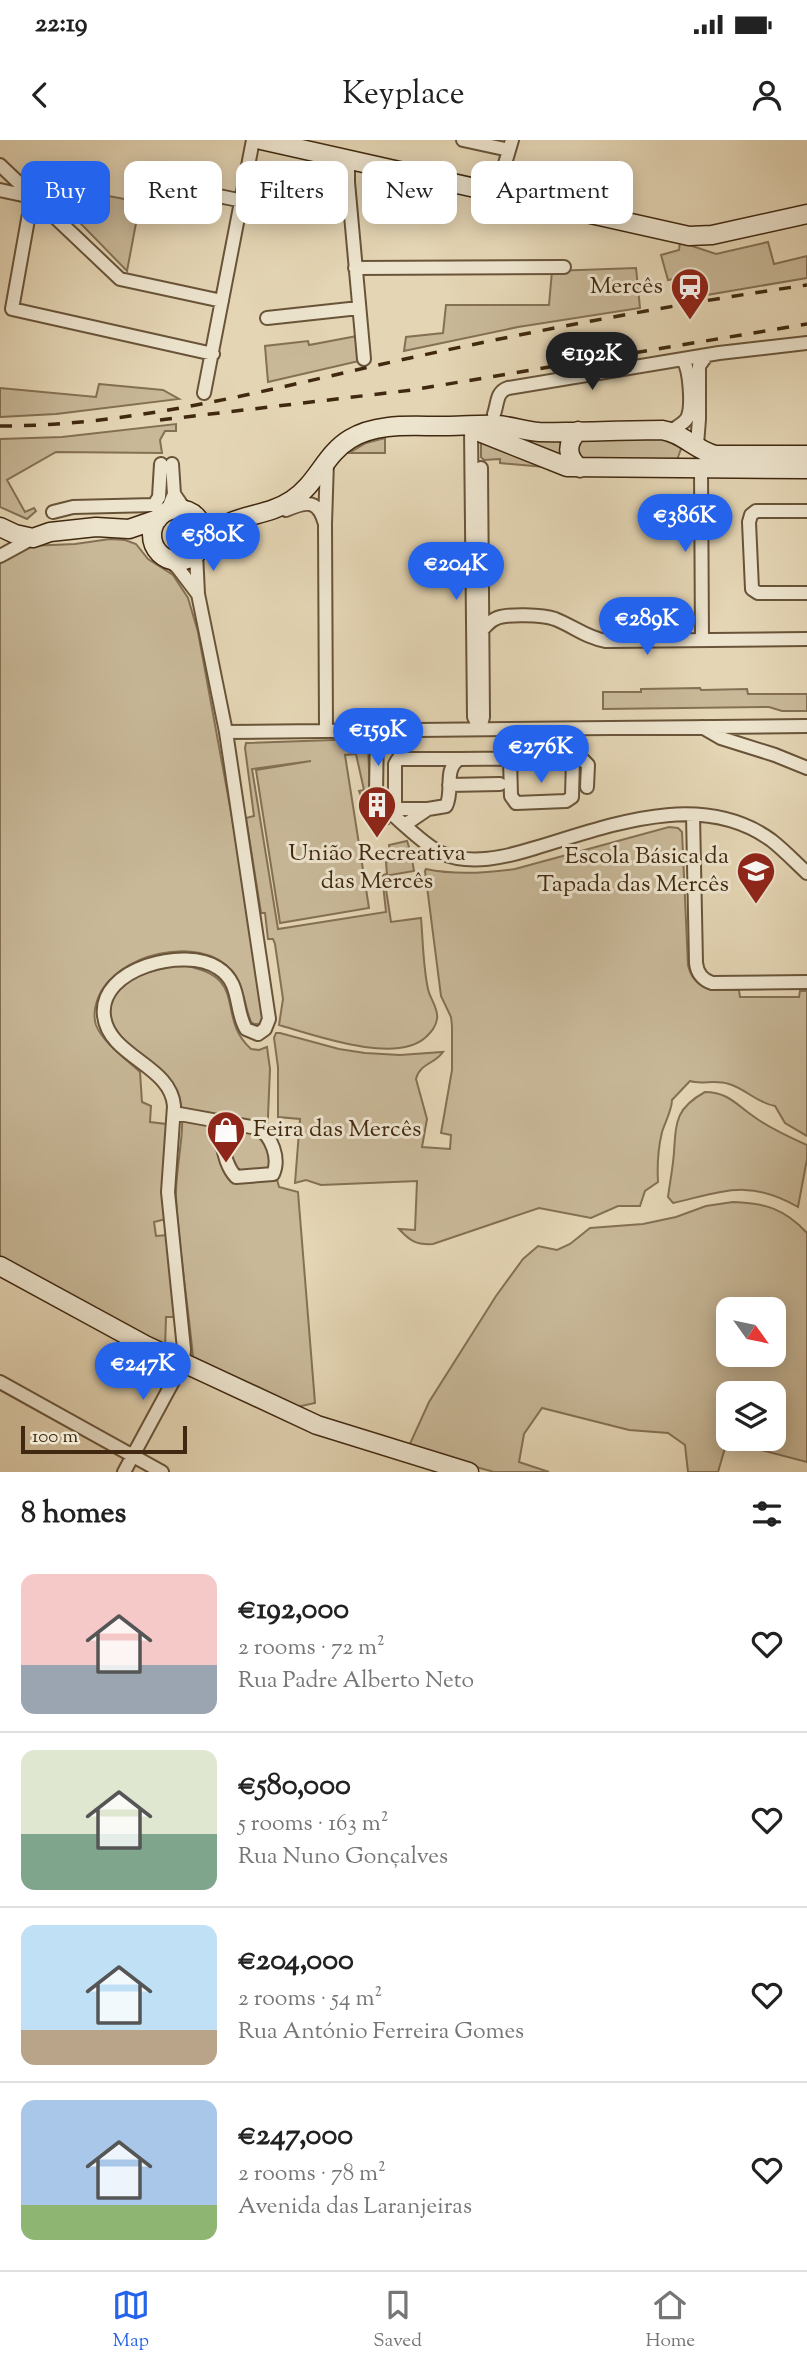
<!DOCTYPE html>
<html lang="en">
<head>
<meta charset="utf-8">
<style>
  body { margin:0; font-family:"Sorts Mill Goudy",serif; background:#f2f2f2; color:#222; height:100vh; display:flex; flex-direction:column; font-size:26px; white-space:nowrap }
  * { box-sizing:border-box; margin:0 }
  p { font-size:23px; color:#767676 }
  .icon { flex:none; width:38px; height:38px; fill:none; stroke:currentColor; stroke-width:2; stroke-linecap:round; stroke-linejoin:round }
  .map { position:relative; height:1332px; overflow:hidden }
  .drawer { display:flex; flex-direction:column; background:#fff; flex:1 }
  .drawer>* { flex:none }
  .top-card { position:absolute; left:21px; top:21px; width:766px; height:63px; display:flex; gap:14px }
  .needle { width:46px; rotate:123deg }
  .fabs { position:absolute; left:716px; top:1157px; display:grid; gap:14px }
  .fabs a { display:grid; place-items:center; width:70px; height:70px; border-radius:14px; background:#fff; box-shadow:0 4px 18px #0003; font-size:35px }
  .scale { position:absolute; left:21px; bottom:18px; width:166px; box-sizing:border-box; padding-left:7px; border:4px solid #402910; border-top:0; font-size:19px; line-height:24px; white-space:nowrap; color:#402910; -webkit-text-stroke:5px #ede4ce; paint-order:stroke }
  .price { position:absolute; translate:-50% -60px; padding:0 16px; border-radius:24px; background:#2563eb; color:#fff; font-size:23px; line-height:46px; filter:drop-shadow(0 2px 4px #0008) }
  .price::after { content:''; position:absolute; left:50%; top:42px; width:21px; height:16px; margin-left:-10px; background:inherit; clip-path:polygon(0 0,100% 0,50% 100%) }
  .price.current { background:#222; color:#fff }
  ul { padding:0; list-style:none }
  li { display:flex; align-items:center; gap:21px; height:175px; padding:0 21px }
  li+li { border-top:2px solid #e0e0e0 }
  li span { display:grid; place-items:center; flex:none; width:196px; height:140px; border-radius:14px; color:#555 }
  li>.icon { margin-inline-start:auto }
  span .icon { width:84px; height:84px; fill:#fffc; stroke-width:1 }
  li b { font-size:30px }
  h2 { display:flex; justify-content:space-between; align-items:center; height:84px; padding:0 21px; font-size:30px }
  .tag { padding:0 24px; border-radius:14px; background:#fff; box-shadow:0 4px 18px #0003; font-size:24px; line-height:63px }
  .tag.current { background:#2563eb; color:#fff }
  .status { display:flex; justify-content:space-between; align-items:center; height:49px; padding:0 35px; background:#fff; direction:ltr }
  .status svg { height:19px; fill:currentColor }
  header { display:flex; justify-content:space-between; align-items:center; height:91px; padding:0 21px; background:#fff; font-size:32px; font-weight:600 }
  .dock { display:flex; justify-content:space-around; align-items:center; height:98px; border-top:2px solid #e0e0e0; background:#fff; font-size:19px; color:#767676 }
  .dock a { display:grid; justify-items:center; gap:4px }
  .dock .current { color:#2563eb }
  .map>svg:first-child { display:block }
  .green { fill:#c8b898; stroke:#847054; stroke-width:2; fill-rule:evenodd }
  .lines { fill:none; stroke-linecap:round; stroke-linejoin:round }
  .street-casing { stroke:#695439; stroke-width:16 }
  .secondary-casing { stroke:#402910; stroke-width:21 }
  .street { stroke:#ede4ce; stroke-width:12 }
  .secondary { stroke:#ede4ce; stroke-width:18 }
  .rail { stroke:#402910; stroke-width:3.5; stroke-dasharray:12 12; stroke-linecap:butt }
  .labels { text-anchor:middle; dominant-baseline:central; stroke-width:6; stroke-linejoin:round; paint-order:stroke }
  .poi-label { font-size:24px; fill:#402910; stroke:#ede4ce; text-anchor:end }
</style>
</head>
<body>
<div class="status"><b>22:19</b><svg viewBox="0 0 49 12"><path d="M0 12V9h3v3zM5 12V6h3v6zM10 12V3h3v9zM15 12V0h3v12zM26 1h20v11H26zM47 4h2v5h-2z"/></svg></div>
<header><svg class="icon" aria-label="back" viewBox="0 0 24 24"><path d="M15 5l-7 7 7 7"/></svg>Keyplace<svg class="icon" aria-label="person" viewBox="0 0 24 24"><circle cx="12" cy="8" r="4"/><path d="M4 21q1-7 8-7t8 7"/></svg></header>
<div class="map">
<svg width="807" height="1332" viewBox="0 0 807 1332">
  <rect width="100%" height="100%" fill="#e4d5b4"/>
  <filter id="stains"><feTurbulence type="fractalNoise" baseFrequency=".00286" numOctaves="4"/><feColorMatrix values="0 0 0 0 .2 0 0 0 0 .09 0 0 0 0 .02 0 0 0 .5 -.17"/></filter>
  <radialGradient id="worn" r=".72"><stop offset=".6" stop-color="#630" stop-opacity="0"/><stop offset="1" stop-color="#630" stop-opacity=".3"/></radialGradient>
  <!-- green -->
  <path class="green" d="M31 41 140 62 127 131 47 49 27 46Z
    M680 102 716 114 768 102 774 124 807 116V138L695 157 691 136 668 140 661 115 679 110Z
    M636 128 640 168 518 187 404 211 406 197 443 193 446 165H549L552 131Z
    M357 196 359 221 268 242 265 206 308 201 309 205Z
    M99 244 163 250 179 259 56 274 0 277V248L96 257Z
    M176 284V291H165L160 300 162 313 56 312 7 340 25 372 34 368 36 371 27 379 0 367V299L62 297Z
    M494 290 566 295V323Z
    M661 293 682 306 677 320 579 321 576 300Z
    M385 298V313H349L366 303Z
    M481 301 556 328 500 323V319L484 320 481 317Z
    M110 399 125 400 136 404 148 419 173 435 188 458 198 492 231 672 262 859 263 878 260 884H254L251 882C244 865 244 845 232 831 200 793 115 814 98 858 95 866 93 876 96 885 103 903 126 919 140 932L142 962 151 966 150 982 166 984V1079L154 1082 156 1096 168 1095 175 1177H166L165 1209 0 1117V421L28 406 75 404Z
    M700 548 701 550 747 549 748 554H807V571H782L769 567 603 569V552H641V549Z
    M362 599 368 603 370 657 373 666 390 681 389 684 381 685V689L375 690 359 651 364 650 356 614 345 615 369 768 280 783 256 630 311 621 252 629 278 789 386 772 382 735 387 734 386 722 395 720 394 711 390 712 389 705 407 701 411 713 414 731 384 736 391 782 421 778C423 801 423 826 428 849 430 859 439 869 437 879 436 887 431 892 426 897 396 925 314 895 279 885L283 859 275 804 273 799H268L265 773H261L246 678 254 676 245 608 246 603Z
    M669 687 678 688 682 692 688 825C694 852 717 850 739 850L740 857H799L800 851H807V996L785 983 775 966C757 963 746 949 729 944 715 939 702 945 690 941L672 960C672 970 665 982 662 992 658 1009 657 1025 658 1042L645 1051 640 1066H618L591 1078 539 1068 433 1104C416 1105 410 1101 399 1089L415 1090 417 1041 321 1045 306 1040 295 1043 300 979 278 977V927L274 898 276 893H280L339 909 365 913 400 915 443 912C435 924 420 923 416 939L427 979 422 1007 450 1009 451 995 441 993 452 930V886L451 877 441 856 425 731 426 729C454 735 487 733 515 729Z
    M180 825C252 835 214 876 251 909L259 910 267 907 270 929 267 1000 279 1047 298 1052 315 1263 297 1267 193 1217C188 1164 179 1111 176 1057 175 1026 188 985 179 956 168 923 109 905 110 871 110 838 155 829 180 825Z
    M705 952C727 952 736 964 753 976 769 988 789 997 807 1005V1019L798 1067C749 1039 725 1051 673 1063L668 1057C670 1042 673 1027 674 1012 676 981 676 968 705 952Z
    M733 1062C765 1063 785 1069 807 1093V1322L727 1301 718 1332H688L685 1305 668 1293 629 1290 542 1268 524 1294 519 1322 549 1332H494L408 1308 429 1262 496 1156 523 1119 538 1106 557 1110 570 1104 590 1088 643 1084 676 1077 706 1066ZM728 1169H774V1214H728ZM728 1253H774V1298H728Z"/>
  <g class="lines">
    <!-- street casing -->
    <g class="street-casing">
      <path id="street" d="M463 0 509 10
        M348 19V42L364 219
        M0 25 120 139 222 161
        M146 41 243 61
        M0 50 32 57 12 169 213 214
        M496 54 512 0
        M355 128 564 127
        M267 178 359 168
        M204 253 253 0
        M494 274C498 263 496 252 508 248L719 213 807 203
        M471 289 474 577 480 589
        M671 291C676 287 686 283 688 276 692 265 690 230 683 220
        M697 305 699 279V226L707 215
        M172 324 174 354 185 370
        M701 329 702 499
        M286 370C307 361 318 359 325 384
        M807 371H756L751 375 749 382 752 449 758 453H807
        M53 372 73 367 154 365 159 357 161 324
        M166 373 174 354
        M0 416 33 398
        M168 419 178 428 197 453
        M473 490H482C486 486 490 481 495 479 506 473 544 475 555 479 573 486 587 498 606 501L807 499
        M702 587 721 598 775 615 807 628
        M480 589 483 577 481 328
        M326 590 325 384 327 321
        M377 590 376 653 380 661C391 674 426 706 441 713 470 726 506 717 535 708 609 686 700 649 771 700 784 710 795 722 807 733
        M226 592 807 586
        M510 618 511 656 516 663 566 661 572 657 573 618
        M449 645 500 644
        M428 669H399L395 665V624L398 619H459
        M693 675 696 823C697 832 702 840 712 843L807 842
        M406 684 428 669 446 666C454 651 443 630 459 619L581 618 588 625 587 647
        M174 973 257 988C272 995 280 1019 273 1034L236 1037C222 1022 224 1000 215 981
        M0 1242 162 1332
        M124 1332 183 1223 184 1209 168 1052 174 966C171 925 109 917 104 876 98 828 186 806 218 828 242 843 234 869 246 889L258 894 265 889 269 879 226 592 198 454 196 413"/>
    </g>
    <!-- secondary casing -->
    <g class="secondary-casing">
      <path id="secondary" d="M261 0 689 96 712 95 807 74
        M474 290 567 327 807 329
        M578 291C566 304 566 317 580 328
        M152 395a26 26 0 1 1 52 0a26 26 0 1 1-52 0Z
        M0 387 15 394 33 398 50 392 96 387 129 389 158 379
        M203 403C234 369 260 381 292 360 317 344 325 314 350 299 379 281 418 287 449 286 465 286 481 284 497 285 511 286 525 291 539 292 580 293 621 290 662 290 683 293 695 310 715 315H807
        M0 1126 145 1205 317 1285 469 1332"/>
    </g>
    <!-- street -->
    <use href="#street" class="street"/>
    <!-- secondary -->
    <use href="#secondary" class="secondary"/>
    <!-- rail -->
    <path class="rail" d="M160 280 412 250 807 184
      M0 286C134 286 266 250 396 221 532 191 669 165 807 145"/>
  </g>
  <!-- icons -->
  <defs>
    <g id="station-pin" transform="scale(2.0125)"><path d="M0 17L-7.5 6A9.5 9.5 0 1 1 7.5 6Z" fill="#8f2418" stroke="#ede4ce"/><path d="M-3-6H3Q5-6 5-4V2Q5 4 3 4L4.5 6H3L1.5 4h-3L-3 6H-4.5L-3 4Q-5 4-5 2V-4Q-5-6-3-6ZM-3.5-4v3h7v-3ZM-3.5 1v1.5H-2V1ZM2 1v1.5H3.5V1Z" fill="#fff"/></g>
    <g id="building-pin" transform="scale(2.0125)"><path d="M0 17L-7.5 6A9.5 9.5 0 1 1 7.5 6Z" fill="#8f2418" stroke="#ede4ce"/><path d="M-4-6H4V6H1V3H-1V6H-4ZM-2.5-4.3h1.7v1.8h-1.7ZM.8-4.3h1.7v1.8H.8ZM-2.5-1h1.7V.8h-1.7ZM.8-1h1.7V.8H.8Z" fill="#fff"/></g>
    <g id="school-pin" transform="scale(2.0125)"><path d="M0 17L-7.5 6A9.5 9.5 0 1 1 7.5 6Z" fill="#8f2418" stroke="#ede4ce"/><path d="M0-5L7-2L0 1L-7-2ZM-4 1L0 2.5L4 1V4Q0 6-4 4Z" fill="#fff"/></g>
    <g id="shop-pin" transform="scale(2.0125)"><path d="M0 17L-7.5 6A9.5 9.5 0 1 1 7.5 6Z" fill="#8f2418" stroke="#ede4ce"/><path d="M-5-2.5h2.3a2.7 3.5 0 0 1 5.4 0H5L5.5 6h-11ZM-1.5-2.5h3a1.5 2.3 0 0 0-3 0Z" fill="#fff"/></g>
  </defs>
  <g fill-rule="evenodd">
    <use href="#station-pin" x="690" y="147"/>
    <use href="#building-pin" x="377" y="665"/>
    <use href="#school-pin" x="756" y="731"/>
    <use href="#shop-pin" x="226" y="990"/>
  </g>
  <g class="labels">
    <!-- poi labels -->
    <g class="poi-label">
      <text x="663" y="147">Mercês</text>
      <text x="377" y="714" text-anchor="middle">União Recreativa<tspan x="377" dy="28">das Mercês</tspan></text>
      <text x="729" y="717">Escola Básica da<tspan x="729" dy="28">Tapada das Mercês</tspan></text>
      <text x="253" y="990" text-anchor="start">Feira das Mercês</text>
    </g>
  </g>
  <rect width="100%" height="100%" filter="url(#stains)"/>
  <rect width="100%" height="100%" fill="url(#worn)"/>
</svg>
<div class="fabs">
<a><svg class="needle" viewBox="-14 -14 28 28"><path d="M0-13l5 13h-10z" fill="#e53935"/><path d="M0 13l5-13h-10z" fill="#767676"/></svg></a>
<a><svg class="icon" aria-label="layers" viewBox="0 0 24 24"><path d="M12 4l9 5-9 5-9-5zM3 14l9 5 9-5"/></svg></a>
</div>
<div class="scale">100 m</div>
<b class="price current" style="left:592px;top:252px">€192K</b>
<b class="price" style="left:685px;top:414px">€386K</b>
<b class="price" style="left:213px;top:433px">€580K</b>
<b class="price" style="left:456px;top:462px">€204K</b>
<b class="price" style="left:647px;top:517px">€289K</b>
<b class="price" style="left:378px;top:628px">€159K</b>
<b class="price" style="left:541px;top:645px">€276K</b>
<b class="price" style="left:143px;top:1262px">€247K</b>
<div class="top-card">
<a class="tag current">Buy</a>
<a class="tag">Rent</a>
<a class="tag">Filters</a>
<a class="tag">New</a>
<a class="tag">Apartment</a>
</div>
</div>
<section class="drawer">
<h2>8 homes<svg class="icon" aria-label="filters" viewBox="0 0 24 24"><path d="M4 7h16M4 17h16"/><circle cx="9" cy="7" r="2"/><circle cx="15" cy="17" r="2"/></svg></h2>
<ul>
<li><span style="background:linear-gradient(#f6c9c9 65%,#9aa5b1 0)"><svg class="icon" aria-label="home" viewBox="0 0 24 24"><path d="M3 11l9-7 9 7M6 9v11h12V9"/></svg></span><div><b>€192,000</b><p>2 rooms · 72 m²</p><p>Rua Padre Alberto Neto</p></div><svg class="icon" aria-label="heart" viewBox="0 0 24 24"><path d="M12 20l-8-8c-3-5 5-10 8-4 3-6 11-1 8 4z"/></svg></li>
<li><span style="background:linear-gradient(#dfe7d0 60%,#7fa58c 0)"><svg class="icon" aria-label="home" viewBox="0 0 24 24"><path d="M3 11l9-7 9 7M6 9v11h12V9"/></svg></span><div><b>€580,000</b><p>5 rooms · 163 m²</p><p>Rua Nuno Gonçalves</p></div><svg class="icon" aria-label="heart" viewBox="0 0 24 24"><path d="M12 20l-8-8c-3-5 5-10 8-4 3-6 11-1 8 4z"/></svg></li>
<li><span style="background:linear-gradient(#bfe0f5 75%,#b9a48a 0)"><svg class="icon" aria-label="home" viewBox="0 0 24 24"><path d="M3 11l9-7 9 7M6 9v11h12V9"/></svg></span><div><b>€204,000</b><p>2 rooms · 54 m²</p><p>Rua António Ferreira Gomes</p></div><svg class="icon" aria-label="heart" viewBox="0 0 24 24"><path d="M12 20l-8-8c-3-5 5-10 8-4 3-6 11-1 8 4z"/></svg></li>
<li><span style="background:linear-gradient(#a9c7e8 75%,#8fb573 0)"><svg class="icon" aria-label="home" viewBox="0 0 24 24"><path d="M3 11l9-7 9 7M6 9v11h12V9"/></svg></span><div><b>€247,000</b><p>2 rooms · 78 m²</p><p>Avenida das Laranjeiras</p></div><svg class="icon" aria-label="heart" viewBox="0 0 24 24"><path d="M12 20l-8-8c-3-5 5-10 8-4 3-6 11-1 8 4z"/></svg></li>
</ul>
</section>
<nav class="dock">
<a class="current"><svg class="icon" aria-label="map" viewBox="0 0 24 24"><path d="M3 6l6-2 6 2 6-2v14l-6 2-6-2-6 2zM9 4v14M15 6v14"/></svg>Map</a>
<a><svg class="icon" aria-label="saved" viewBox="0 0 24 24"><path d="M7 4h10v16l-5-4-5 4z"/></svg>Saved</a>
<a><svg class="icon" aria-label="home" viewBox="0 0 24 24"><path d="M3 11l9-7 9 7M6 9v11h12V9"/></svg>Home</a>
</nav>
</body>
</html>
